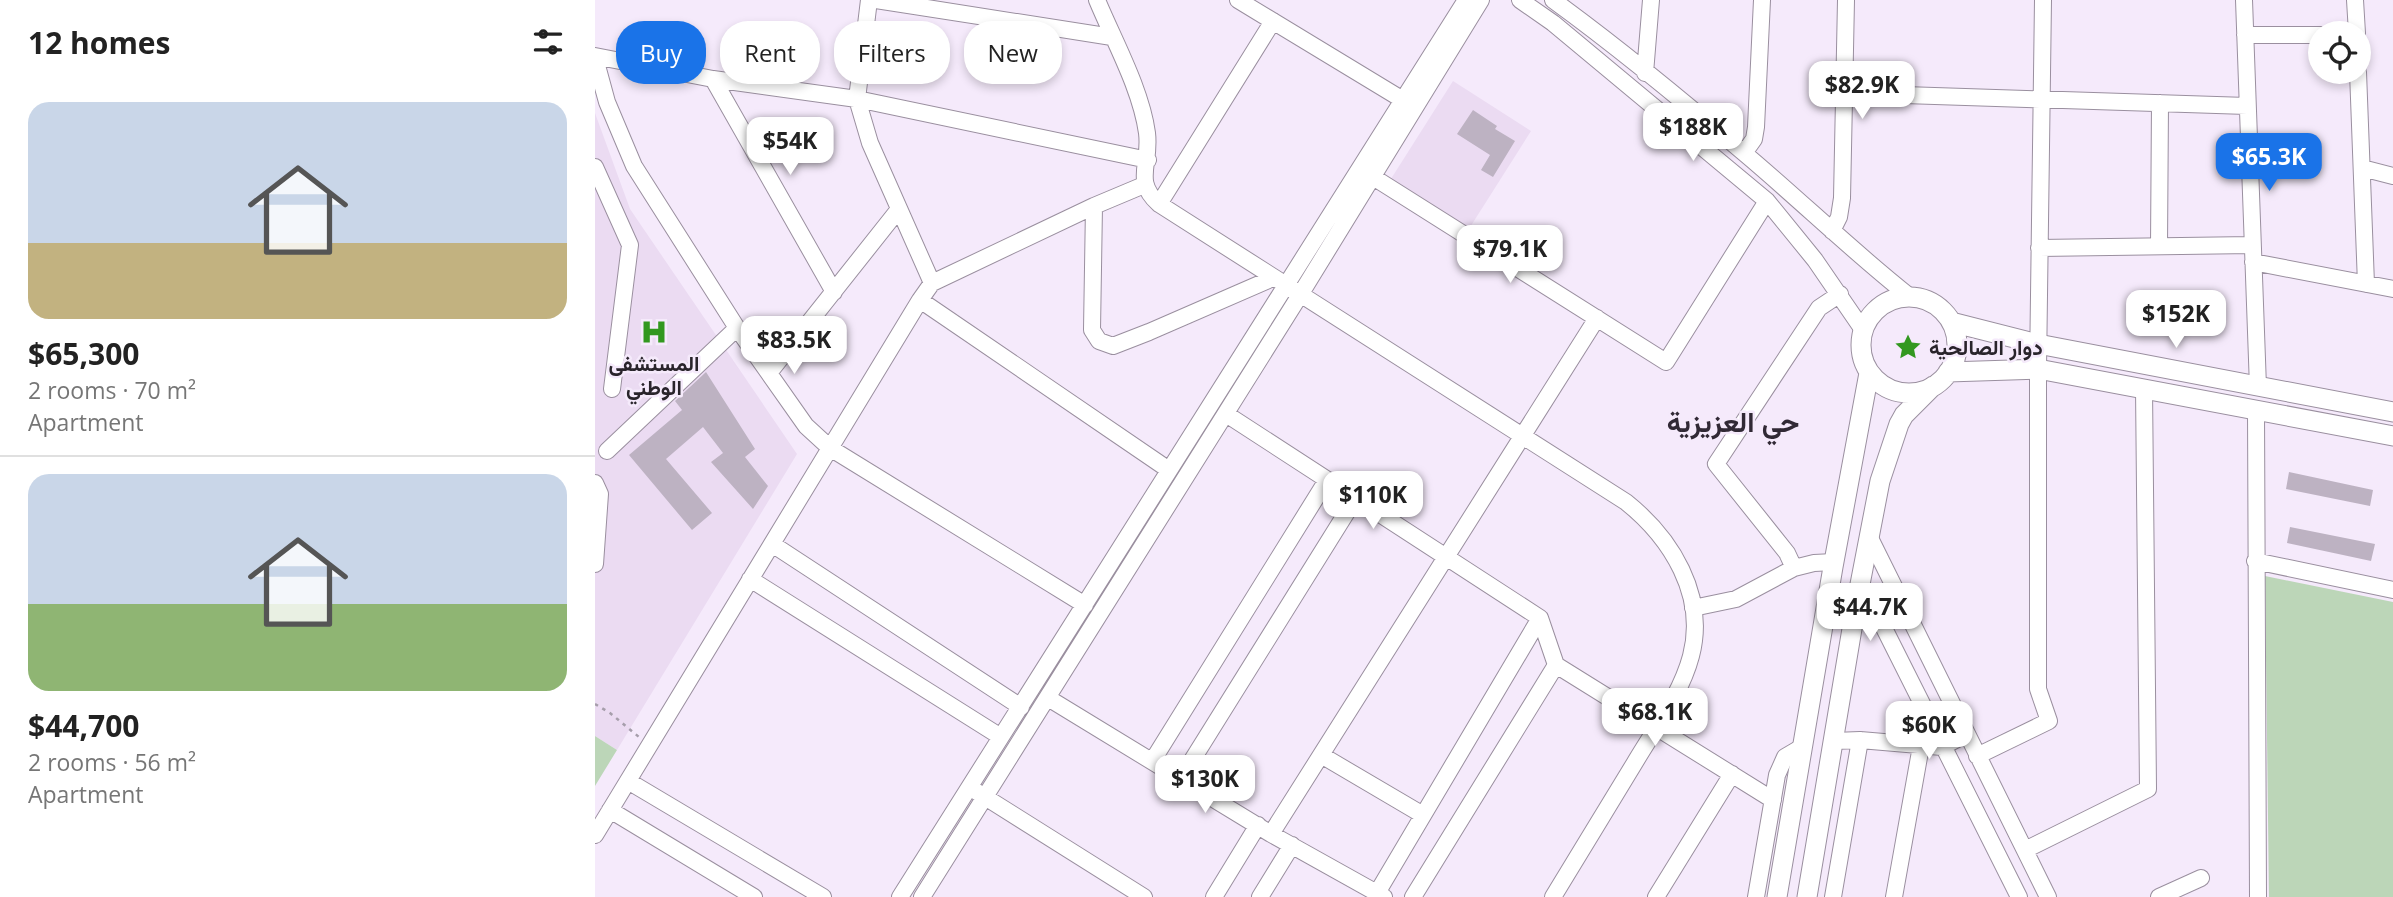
<!DOCTYPE html>
<html lang="en">
<head>
<meta charset="utf-8">
<style>
  body { margin:0; font-family:"Open Sans",Vazirmatn,sans-serif; background:#f6f6f6; color:#222; height:100vh; display:flex; flex-direction:column; font-size:26px; white-space:nowrap }
  * { box-sizing:border-box; margin:0 }
  p { font-size:23px; color:#767676 }
  .icon { flex:none; width:38px; height:38px; fill:none; stroke:currentColor; stroke-width:2; stroke-linecap:round; stroke-linejoin:round }
  .map { position:relative; flex:1; overflow:hidden }
  .sheet { display:flex; flex-direction:column; background:#fff; width:595px }
  .sheet>* { flex:none }
  .top-card { position:absolute; left:21px; top:21px; width:665px; height:63px; display:flex; gap:14px }
  .tools { position:absolute; left:1713px; top:21px; display:grid; gap:14px }
  .tools a { display:grid; place-items:center; width:63px; height:63px; border-radius:50%; background:#fff; box-shadow:0 4px 10px #0003; font-size:35px }
  .price { position:absolute; translate:-50% -60px; padding:0 16px; border-radius:14px; background:#fff; color:#222; font-size:23px; line-height:46px; filter:drop-shadow(0 2px 4px #0008) }
  .price::after { content:''; position:absolute; left:50%; top:42px; width:21px; height:16px; margin-left:-10px; background:inherit; clip-path:polygon(0 0,100% 0,50% 100%) }
  .price.active { background:#1a73e8; color:#fff }
  ul { padding:0; list-style:none }
  li { display:grid; align-content:center; gap:14px; height:371px; padding:0 28px }
  li+li { border-top:2px solid #e0e0e0 }
  li span { display:grid; place-items:center; height:217px; border-radius:21px; color:#555 }
  li>.icon { margin-inline-start:auto }
  span .icon { width:126px; height:126px; fill:#fffc; stroke-width:1 }
  li b { font-size:30px }
  h2 { display:flex; justify-content:space-between; align-items:center; height:84px; padding:0 28px; font-size:30px }
  .tag { padding:0 24px; border-radius:28px; background:#fff; box-shadow:0 4px 10px #0003; font-size:24px; line-height:63px }
  .tag.active { background:#1a73e8; color:#fff }
  main { display:flex; flex:1; min-height:0 }
  .map>svg:first-child { display:block }
  .built { fill:#ebdbf2 }
  .green { fill:#bcd6b8 }
  .building { fill:#bdb2c2 }
  .lines { fill:none; stroke-linecap:round; stroke-linejoin:round }
  .minor-casing { stroke:#9a8f9f; stroke-width:18 }
  .major-casing { stroke:#9a8f9f; stroke-width:21 }
  .path { stroke:#a69eab; stroke-width:2.5; stroke-dasharray:3.5 5; stroke-linecap:butt }
  .minor { stroke:#fff; stroke-width:16 }
  .major { stroke:#fff; stroke-width:19 }
  .labels { text-anchor:middle; dominant-baseline:central; stroke-width:5; stroke-linejoin:round; paint-order:stroke }
  .poi-label { font-size:21px; font-weight:bold; fill:#29242b; stroke:#f5eafb; text-anchor:start }
  .district-label { font-size:28px; font-weight:bold; fill:#312935; stroke:#f5eafb }
</style>
</head>
<body>
<main>
<section class="sheet">
<h2>12 homes<svg class="icon" aria-label="filters" viewBox="0 0 24 24"><path d="M4 7h16M4 17h16"/><circle cx="9" cy="7" r="2"/><circle cx="15" cy="17" r="2"/></svg></h2>
<ul>
<li><span style="background:linear-gradient(#c9d6e8 65%,#c2b280 0)"><svg class="icon" aria-label="home" viewBox="0 0 24 24"><path d="M3 11l9-7 9 7M6 9v11h12V9"/></svg></span><div><b>$65,300</b><p>2 rooms · 70 m²</p><p>Apartment</p></div></li>
<li><span style="background:linear-gradient(#c9d6e8 60%,#8fb573 0)"><svg class="icon" aria-label="home" viewBox="0 0 24 24"><path d="M3 11l9-7 9 7M6 9v11h12V9"/></svg></span><div><b>$44,700</b><p>2 rooms · 56 m²</p><p>Apartment</p></div></li>
</ul>
</section>
<div class="map">
<svg width="1798" height="897" viewBox="0 0 1798 897">
  <rect width="100%" height="100%" fill="#f5eafb"/>
  <!-- built -->
  <path class="built" d="M858 81 936 131 872 232 794 182Z
    M0 113 35 209 202 454 22 750 0 736Z"/>
  <!-- green -->
  <path class="green" d="M1670 576 1798 602V897H1674Z
    M0 736 22 750 0 786Z"/>
  <!-- building -->
  <path class="building" d="M878 110 902 126 900 129 920 141 898 177 886 170 895 155 862 134Z
    M111 372 160 449 150 457 173 486 158 509 116 462 128 453 108 427 71 459 117 513 97 530 34 455 87 410 80 401Z
    M1694 472 1778 490 1775 506 1691 489Z
    M1695 527 1780 544 1776 561 1692 543Z"/>
  <g class="lines">
    <!-- minor casing -->
    <g class="minor-casing">
      <path id="minor" d="M274 0 262 99 275 143 337 283
        M281 0 517 37
        M502 0C519 41 546 89 552 133 556 165 538 181 564 204L1031 502C1076 538 1112 595 1096 656 1086 694 1059 730 1039 764 1012 808 985 853 958 897
        M643 0 808 100
        M925 0 958 23 1172 201 1220 260 1268 330
        M958 0C1024 48 1087 100 1149 153 1205 200 1257 251 1314 296
        M1649 0 1663 387
        M1760 0 1762 33
        M1650 35H1726
        M0 56 118 79 262 99 553 160
        M0 58 12 102 39 166 142 328 211 426 235 448 490 605
        M1763 72 1771 284
        M1050 73 1056 0
        M118 79 239 292
        M1248 93 1652 106
        M1149 153 1159 139 1161 127 1167 0
        M0 167 35 245 17 389
        M1767 168 1798 176
        M778 177 1071 362 1172 201
        M564 204 678 21
        M499 206 497 330 504 341 518 346 554 332 678 278
        M1237 231 1244 217 1247 198 1251 0
        M1564 246 1565 103
        M1444 248 1657 245
        M1658 262 1798 289
        M325 300 574 470
        M174 373 304 209
        M1661 410 1663 897
        M631 414 945 618 961 665 1178 800
        M12 451 142 328
        M0 483 5 494 0 564
        M1274 536 1453 897
        M177 544 426 707
        M1660 561 1798 590
        M1199 568 1192 553 1121 464 1224 308 1245 294
        M155 579 406 737
        M1261 605 1278 612 1287 624 1424 897
        M1098 608 1141 599 1199 568 1219 563 1239 562
        M453 698 676 834 789 897
        M1239 741 1265 740 1347 747 1372 734
        M726 755 828 815
        M1382 756 1454 721 1443 689V369L1448 0
        M558 760 732 480
        M586 778 760 499
        M33 781 228 897
        M382 792 549 897
        M15 810 159 897
        M676 834 1002 318
        M0 835 325 300 337 283 499 206 549 185
        M1430 850 1553 789 1549 388
        M782 893 945 618
        M305 897 871 0
        M327 897 705 295 886 0
        M619 897 663 825
        M665 897 697 845
        M818 897 961 665
        M1061 897 1137 774
        M1161 897 1182 775 1190 757 1207 747
        M1238 897 1265 740
        M1299 897 1326 746
        M1564 897 1606 878"/>
    </g>
    <!-- major casing -->
    <g class="major-casing">
      <path id="major" d="M1266 345a48 48 0 1 1 96 0a48 48 0 1 1-96 0Z
        M1356 322 1443 344 1798 412
        M1353 372 1443 369 1798 436
        M1182 897 1238 567 1274 373
        M1212 897 1261 605 1285 481 1304 424 1309 415 1338 386"/>
    </g>
    <!-- path -->
    <path class="path" d="M0 704 15 713 44 737"/>
    <!-- minor -->
    <use href="#minor" class="minor"/>
    <!-- major -->
    <use href="#major" class="major"/>
  </g>
  <!-- icons -->
  <defs>
    <g id="hospital-bare" transform="scale(2.1)"><path d="M-5-5h3v3.5h4V-5h3V5h-3V1.5h-4V5h-3Z" fill="#32981f" stroke="#f5eafb" stroke-width="2.5" paint-order="stroke"/></g>
    <g id="sight-bare" transform="scale(2.1)"><path d="M0-6L1.8-2.2L6-1.7L2.9 1.2L3.7 5.4L0 3.3L-3.7 5.4L-2.9 1.2L-6-1.7L-1.8-2.2Z" fill="#32981f" stroke="#f5eafb" stroke-width="2.5" paint-order="stroke"/></g>
  </defs>
  <g fill-rule="evenodd">
    <use href="#hospital-bare" x="59" y="332"/>
    <use href="#sight-bare" x="1313" y="347"/>
  </g>
  <g class="labels">
    <!-- poi labels -->
    <g class="poi-label">
      <text x="1334" y="347">دوار الصالحية</text>
      <text x="59" y="363" text-anchor="middle">المستشفى<tspan x="59" dy="24">الوطني</tspan></text>
    </g>
    <!-- district labels -->
    <g class="district-label">
      <text x="1138" y="421">حي العزيزية</text>
    </g>
  </g>
</svg>
<div class="tools">
<a><svg class="icon" aria-label="locate" viewBox="0 0 24 24"><circle cx="12" cy="12" r="6"/><path d="M12 2v4M12 18v4M2 12h4M18 12h4"/></svg></a>
</div>
<b class="price" style="left:1267px;top:121px">$82.9K</b>
<b class="price" style="left:1098px;top:163px">$188K</b>
<b class="price" style="left:195px;top:177px">$54K</b>
<b class="price active" style="left:1674px;top:193px">$65.3K</b>
<b class="price" style="left:915px;top:285px">$79.1K</b>
<b class="price" style="left:1581px;top:350px">$152K</b>
<b class="price" style="left:199px;top:376px">$83.5K</b>
<b class="price" style="left:778px;top:531px">$110K</b>
<b class="price" style="left:1275px;top:643px">$44.7K</b>
<b class="price" style="left:1060px;top:748px">$68.1K</b>
<b class="price" style="left:1334px;top:761px">$60K</b>
<b class="price" style="left:610px;top:815px">$130K</b>
<div class="top-card">
<a class="tag active">Buy</a>
<a class="tag">Rent</a>
<a class="tag">Filters</a>
<a class="tag">New</a>
</div>
</div>
</main>
</body>
</html>
